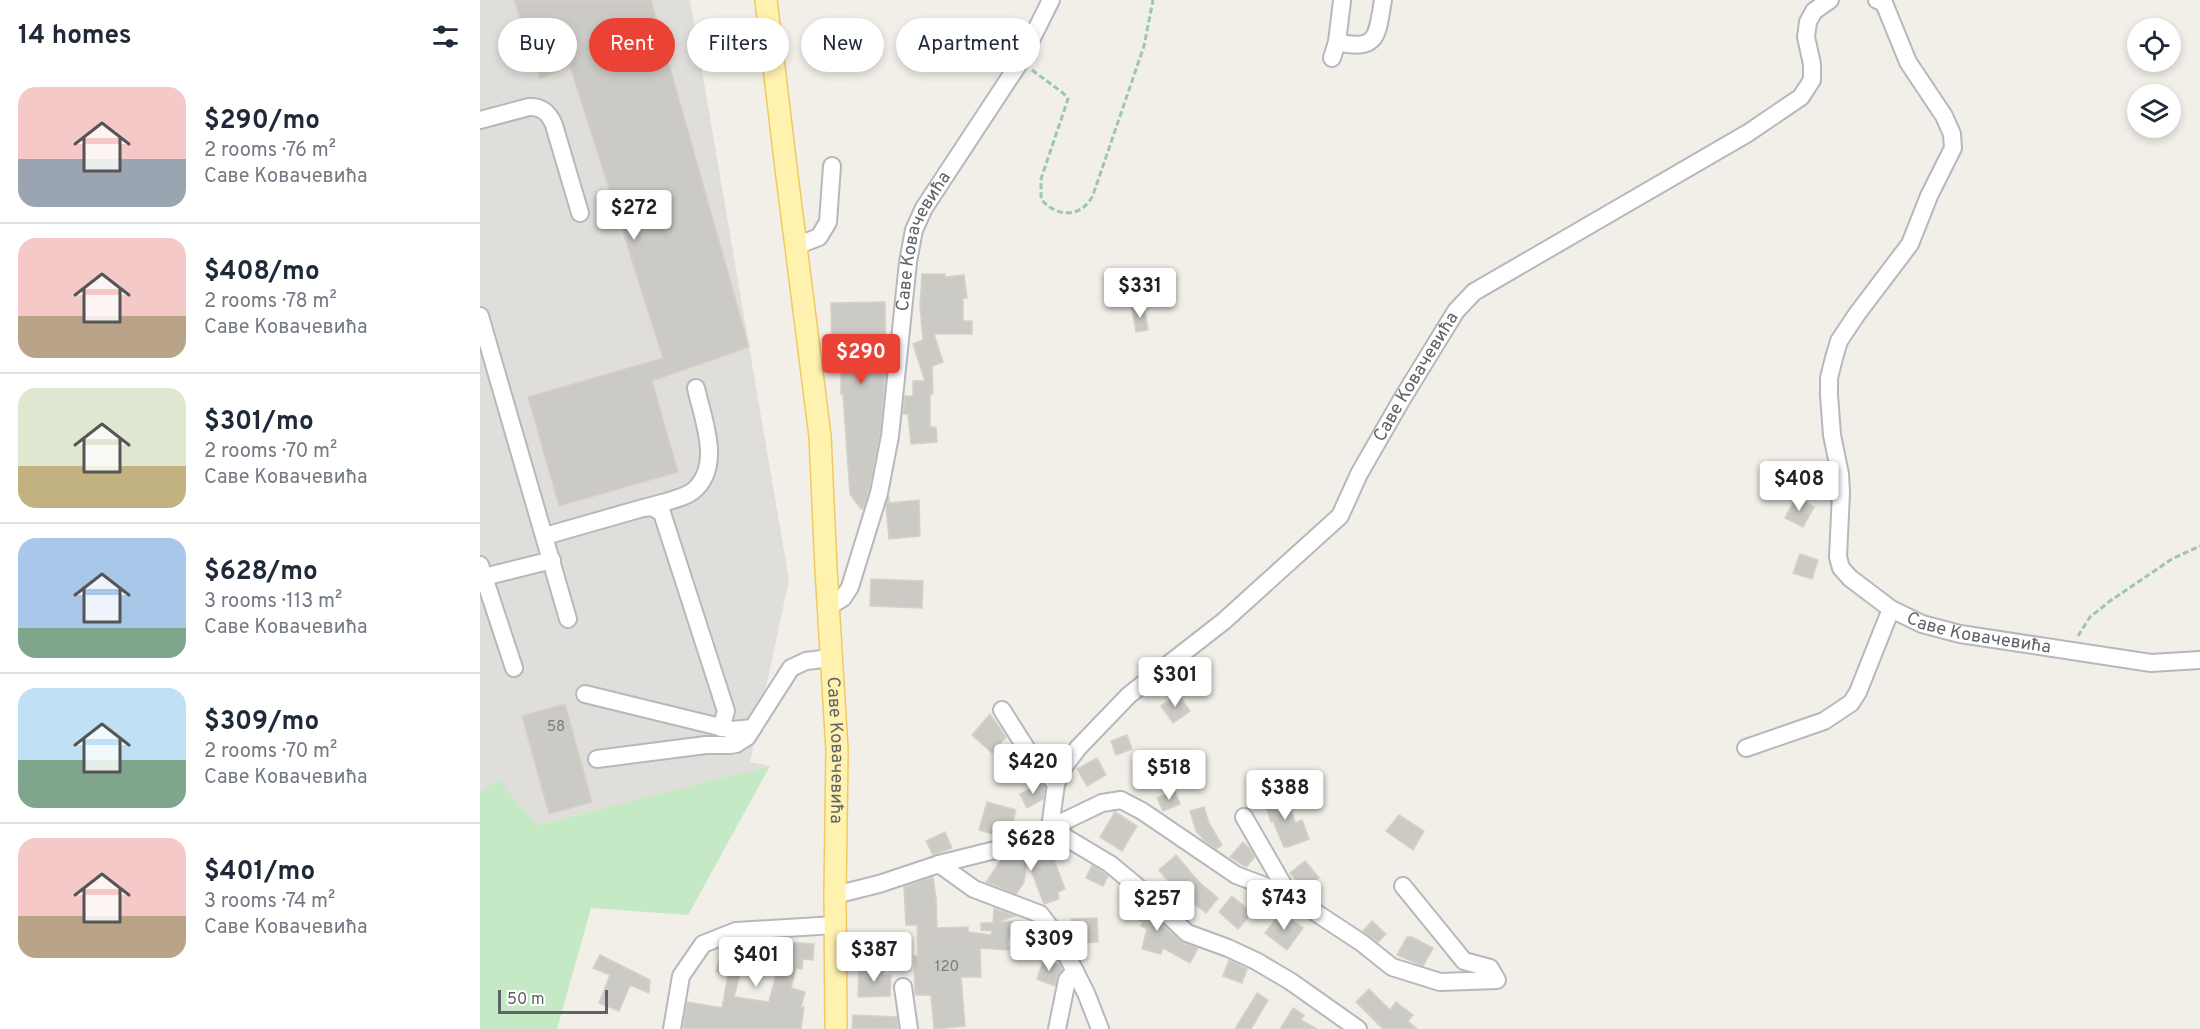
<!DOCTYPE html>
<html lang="en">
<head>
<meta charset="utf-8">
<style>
  body { margin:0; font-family:Overpass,sans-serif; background:#f6f6f7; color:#1f2937; height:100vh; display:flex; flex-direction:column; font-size:22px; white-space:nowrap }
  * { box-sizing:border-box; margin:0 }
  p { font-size:20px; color:#747a83 }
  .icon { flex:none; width:33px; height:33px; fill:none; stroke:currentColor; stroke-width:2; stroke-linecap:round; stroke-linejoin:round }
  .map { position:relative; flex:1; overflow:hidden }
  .panel { display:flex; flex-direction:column; background:#fff; width:480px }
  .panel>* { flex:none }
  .top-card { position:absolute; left:18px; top:18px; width:570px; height:54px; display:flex; gap:12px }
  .controls { position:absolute; left:1647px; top:18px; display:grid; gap:12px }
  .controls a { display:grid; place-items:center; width:54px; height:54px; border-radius:50%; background:#fff; box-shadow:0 3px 9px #0003; font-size:30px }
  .scale { position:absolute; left:18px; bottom:15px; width:110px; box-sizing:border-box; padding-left:6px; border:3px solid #5f6368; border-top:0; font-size:16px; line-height:21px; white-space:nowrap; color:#5f6368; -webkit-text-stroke:4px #fff; paint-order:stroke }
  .price { position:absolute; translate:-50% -51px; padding:0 14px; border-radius:6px; background:#fff; color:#222; font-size:20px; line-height:39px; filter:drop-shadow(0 2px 3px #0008) }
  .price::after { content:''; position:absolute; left:50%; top:36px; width:18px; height:14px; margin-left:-9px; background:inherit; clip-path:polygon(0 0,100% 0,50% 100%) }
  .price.selected { background:#ea4335; color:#fff }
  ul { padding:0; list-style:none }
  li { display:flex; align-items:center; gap:18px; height:150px; padding:0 18px }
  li+li { border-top:2px solid #e0e1e3 }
  li span { display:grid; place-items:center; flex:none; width:168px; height:120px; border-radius:18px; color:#555 }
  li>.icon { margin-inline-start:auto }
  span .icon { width:72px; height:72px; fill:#fffc; stroke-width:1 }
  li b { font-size:26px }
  h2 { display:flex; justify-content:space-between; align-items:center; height:72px; padding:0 18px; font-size:26px }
  .pill { padding:0 21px; border-radius:27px; background:#fff; box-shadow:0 3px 9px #0003; font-size:21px; line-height:54px }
  .pill.selected { background:#ea4335; color:#fff }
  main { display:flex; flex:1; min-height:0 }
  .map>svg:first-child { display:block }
  .industrial { fill:#e0deda }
  .green { fill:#c5e8c5 }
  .building { fill:#cccac5; stroke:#d6d1c6; stroke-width:1.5; fill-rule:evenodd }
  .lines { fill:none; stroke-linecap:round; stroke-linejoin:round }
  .minor-casing { stroke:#b5b8bc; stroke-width:20 }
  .major-casing { stroke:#f2c960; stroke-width:24 }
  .path { stroke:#9cc7a9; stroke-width:3; stroke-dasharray:6 3; stroke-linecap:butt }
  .minor { stroke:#fff; stroke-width:16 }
  .major { stroke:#fff2af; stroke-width:21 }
  .labels { text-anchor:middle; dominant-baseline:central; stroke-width:4.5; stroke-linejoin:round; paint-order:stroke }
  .number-label { font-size:15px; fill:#7a7d7f }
  .street-label { font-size:18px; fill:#5f6368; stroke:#fff }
</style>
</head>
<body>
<main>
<section class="panel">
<h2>14 homes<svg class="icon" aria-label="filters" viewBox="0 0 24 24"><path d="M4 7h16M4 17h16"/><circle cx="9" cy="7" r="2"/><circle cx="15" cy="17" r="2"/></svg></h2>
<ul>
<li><span style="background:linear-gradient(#f6c9c9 60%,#9aa5b1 0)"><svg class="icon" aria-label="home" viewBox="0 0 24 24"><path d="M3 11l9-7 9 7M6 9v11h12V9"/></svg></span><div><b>$290/mo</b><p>2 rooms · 76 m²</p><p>Саве Ковачевића</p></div></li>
<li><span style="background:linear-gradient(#f6c9c9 65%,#b9a48a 0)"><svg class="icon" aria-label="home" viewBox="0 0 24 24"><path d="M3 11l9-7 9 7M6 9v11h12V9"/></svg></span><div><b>$408/mo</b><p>2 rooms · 78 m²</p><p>Саве Ковачевића</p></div></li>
<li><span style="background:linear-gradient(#dfe7d0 65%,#c2b280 0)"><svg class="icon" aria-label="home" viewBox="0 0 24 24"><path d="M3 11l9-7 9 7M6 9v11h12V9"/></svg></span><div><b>$301/mo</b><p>2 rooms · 70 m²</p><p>Саве Ковачевића</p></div></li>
<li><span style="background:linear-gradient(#a9c7e8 75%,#7fa58c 0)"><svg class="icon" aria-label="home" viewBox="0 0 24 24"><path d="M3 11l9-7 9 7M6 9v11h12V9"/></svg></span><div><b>$628/mo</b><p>3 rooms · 113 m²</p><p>Саве Ковачевића</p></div></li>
<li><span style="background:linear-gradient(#bfe0f5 60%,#7fa58c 0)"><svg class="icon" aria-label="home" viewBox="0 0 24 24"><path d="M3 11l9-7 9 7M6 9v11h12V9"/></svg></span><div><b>$309/mo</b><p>2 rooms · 70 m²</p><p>Саве Ковачевића</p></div></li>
<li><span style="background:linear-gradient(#f6c9c9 65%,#b9a48a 0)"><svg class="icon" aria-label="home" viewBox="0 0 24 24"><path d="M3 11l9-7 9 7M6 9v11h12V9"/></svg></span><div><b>$401/mo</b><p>3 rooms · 74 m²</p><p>Саве Ковачевића</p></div></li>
</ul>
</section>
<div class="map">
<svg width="1720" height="1029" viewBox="0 0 1720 1029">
  <rect width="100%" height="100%" fill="#f1efe8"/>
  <!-- industrial -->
  <path class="industrial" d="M0 0H210L309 580 270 762 290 766 55 825 18 779 0 792Z"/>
  <!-- green -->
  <path class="green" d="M290 766 208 915 111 908 77 1029H0V792L18 779 56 825Z"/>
  <!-- building -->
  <path class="building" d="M34 0H171L269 347 172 381 198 472 79 506 48 397 183 358 90 66 60 79Z
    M442 274H465V277L484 275 487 298H483V321H492V334H454L463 362 452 366 453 394H450V427H456L457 442 431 444 428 414H423L425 396H433V381H445L433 344 443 340 440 306Z
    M405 302 406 369 400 434 389 490 383 509H381L370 494 363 394H361V362H352L351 303Z
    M664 307 668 330 656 332 652 308Z
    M409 496V503L439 500 440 536 409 539 406 506Z
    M1316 497 1334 507 1323 527 1305 518Z
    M1320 554 1338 560 1332 579 1313 573Z
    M391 579 443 581 442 608 390 606Z
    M698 694 710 711 693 723 681 706Z
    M85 704 112 802 69 814 42 716Z
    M510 714 526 737 512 753 492 735Z
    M647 735 652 749 636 755 631 741Z
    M617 758 626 775 607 786 597 769Z
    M561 783 565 787 563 799 547 808 540 794Z
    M695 791 700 804 683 811 677 798Z
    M806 792 815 823 822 820 829 839 808 847H804L793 821 791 822 784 799Z
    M507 802 536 810 529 836 523 837 499 830Z
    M724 807 729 823 742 845 736 849 724 840 716 831 710 811Z
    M635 812 657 826 642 851 620 837Z
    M919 815 944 831 933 850 906 831Z
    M465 832 472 848 453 855 446 841Z
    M569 840 575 844 582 856 574 860 585 889 578 892 579 899 564 904 547 860 544 882 536 894 506 882 522 859 539 855Z
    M763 842 770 849 775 857 766 867 750 857Z
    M696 855 719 882 738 898 726 913 694 888 679 870Z
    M825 861 839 878 824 890 810 873Z
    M612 865 628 876 623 886 606 878Z
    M453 877 456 898 457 928 488 927V932L511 935 512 931 501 930V923H513L514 908 535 916 517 922 540 921 538 934 530 933 527 946H529L528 950 500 948 501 977H481L485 1026 454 1029 451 995H435L434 956H438L437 925H426L424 887Z
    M649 893 700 941 718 948 710 963 683 948 681 954 662 949 667 929 661 926 663 922 640 911Z
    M752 896 772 913 758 929 739 912Z
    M801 912 823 928 807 950 785 933Z
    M617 918 618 942 592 943 591 919Z
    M892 921 906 934 898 942 883 931Z
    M927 937H932L953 948 943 966 917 955Z
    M258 941H271L291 946 292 941 334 944 333 960 323 959 322 969 316 968 311 988 325 992 321 1007H324L321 1029 203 1028 207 1002 242 1008 248 975 236 972 240 956 243 957 246 946ZM273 957 296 958 295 967H298L289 1002 254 997 264 958 272 960Z
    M120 955 170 980 169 993 150 985 139 1011 119 1003 130 975 113 968Z
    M564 959 580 965 582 970 577 977 575 986 557 979Z
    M749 960 767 969 762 983 743 976Z
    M379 967 404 968 403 975H411L410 996 378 997Z
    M889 989 910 1010 916 1002 933 1015 928 1021 937 1029H903L876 1002Z
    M777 993 788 1000 771 1029H755Z
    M813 1008 824 1015 821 1020 837 1029H800Z
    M373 1015 417 1017 418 1029H372Z"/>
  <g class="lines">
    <!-- minor casing -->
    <g class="minor-casing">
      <g id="minor">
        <path id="s1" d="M1397 0 1404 3 1428 62 1464 116 1472 134 1473 148 1449 196 1430 244 1377 314 1359 341 1354 358 1349 378V395L1352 435 1360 474 1361 493 1358 557 1361 568 1370 578 1411 609 1442 624 1480 634 1671 663 1720 660"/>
        <path d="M857 42C899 52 897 34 903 0"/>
        <path d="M852 58 857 42 862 1"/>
        <path d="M0 120 49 107C62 106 69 113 74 125L100 213"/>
        <path d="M316 246 339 237 348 222 352 166"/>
        <path d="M0 316 88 619"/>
        <path d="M164 508C176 504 203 499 213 491 243 466 223 420 216 388"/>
        <path d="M65 536 163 508 172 507 182 513 246 711 241 728"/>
        <path d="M0 565 34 668"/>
        <path d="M4 577 72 560"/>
        <path id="s2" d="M348 607 363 598 370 587 399 493 410 436 428 262 434 230 444 208 540 62 571 0"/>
        <path d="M105 694 252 730 273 728"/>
        <path d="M522 710 548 751 576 784"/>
        <path d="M1266 748 1344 721 1371 703 1378 692 1411 609"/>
        <path d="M117 759 226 745H250L256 744 267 737 311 668 326 661 351 658"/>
        <path d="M764 817 809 895"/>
        <path id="s3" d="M570 828 576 784 583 768 598 748 649 695 744 621 860 516 879 474 922 399 976 311 994 292 1268 133 1321 97 1332 80V64L1326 37 1328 22 1334 11 1350 0"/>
        <path d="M570 828 622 803 641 800 662 811 756 875 809 895 882 943 912 967 960 982 1017 980 1010 968 984 961 923 886"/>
        <path d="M459 864 494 889 560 914 577 936 606 993 620 1029"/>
        <path d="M355 895 399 884 459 864 535 845 570 828 630 864 665 893 707 933 748 948 776 961 810 981 878 1029"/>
        <path d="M423 987 429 1029"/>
        <path d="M192 1029 201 976 223 944 256 931 355 925"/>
        <path d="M577 1029 587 980 595 971"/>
      </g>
    </g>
    <!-- major casing -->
    <g class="major-casing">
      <g id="major">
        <path id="s4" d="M286 0 306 168 340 436 346 569 357 750 355 895 356 1029"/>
      </g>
    </g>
    <!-- path -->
    <path class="path" d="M552 70 583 93 588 99 561 179V199C577 218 602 218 613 195L664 46 673 0
      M1598 636 1610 617 1630 601 1692 559 1720 546"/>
    <!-- minor -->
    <use href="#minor" class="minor"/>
    <!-- major -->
    <use href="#major" class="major"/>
  </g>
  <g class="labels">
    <!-- number labels -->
    <g class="number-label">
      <text x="76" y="727">58</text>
      <text x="467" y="967">120</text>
    </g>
    <!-- street labels -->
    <g class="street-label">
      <text stroke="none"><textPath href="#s2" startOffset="386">Саве Ковачевића</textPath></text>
      <text stroke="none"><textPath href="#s3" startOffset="596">Саве Ковачевића</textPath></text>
      <text stroke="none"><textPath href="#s1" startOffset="782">Саве Ковачевића</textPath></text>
      <text stroke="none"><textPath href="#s4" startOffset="754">Саве Ковачевића</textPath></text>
    </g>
  </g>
</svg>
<div class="controls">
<a><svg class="icon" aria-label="locate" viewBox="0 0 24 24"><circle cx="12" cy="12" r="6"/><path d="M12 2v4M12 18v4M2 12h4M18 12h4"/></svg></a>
<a><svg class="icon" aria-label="layers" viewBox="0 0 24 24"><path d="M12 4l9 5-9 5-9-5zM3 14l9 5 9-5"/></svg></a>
</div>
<div class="scale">50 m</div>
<b class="price" style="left:154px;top:241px">$272</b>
<b class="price" style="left:660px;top:319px">$331</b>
<b class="price selected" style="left:381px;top:385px">$290</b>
<b class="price" style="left:1319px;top:512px">$408</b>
<b class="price" style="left:695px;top:708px">$301</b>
<b class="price" style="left:553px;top:795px">$420</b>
<b class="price" style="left:689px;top:801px">$518</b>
<b class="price" style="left:805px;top:821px">$388</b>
<b class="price" style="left:551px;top:872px">$628</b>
<b class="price" style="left:804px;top:931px">$743</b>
<b class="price" style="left:677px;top:932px">$257</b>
<b class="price" style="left:569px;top:972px">$309</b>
<b class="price" style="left:394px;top:983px">$387</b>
<b class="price" style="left:276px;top:988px">$401</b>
<div class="top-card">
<a class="pill">Buy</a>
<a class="pill selected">Rent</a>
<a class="pill">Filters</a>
<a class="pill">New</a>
<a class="pill">Apartment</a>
</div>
</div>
</main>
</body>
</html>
